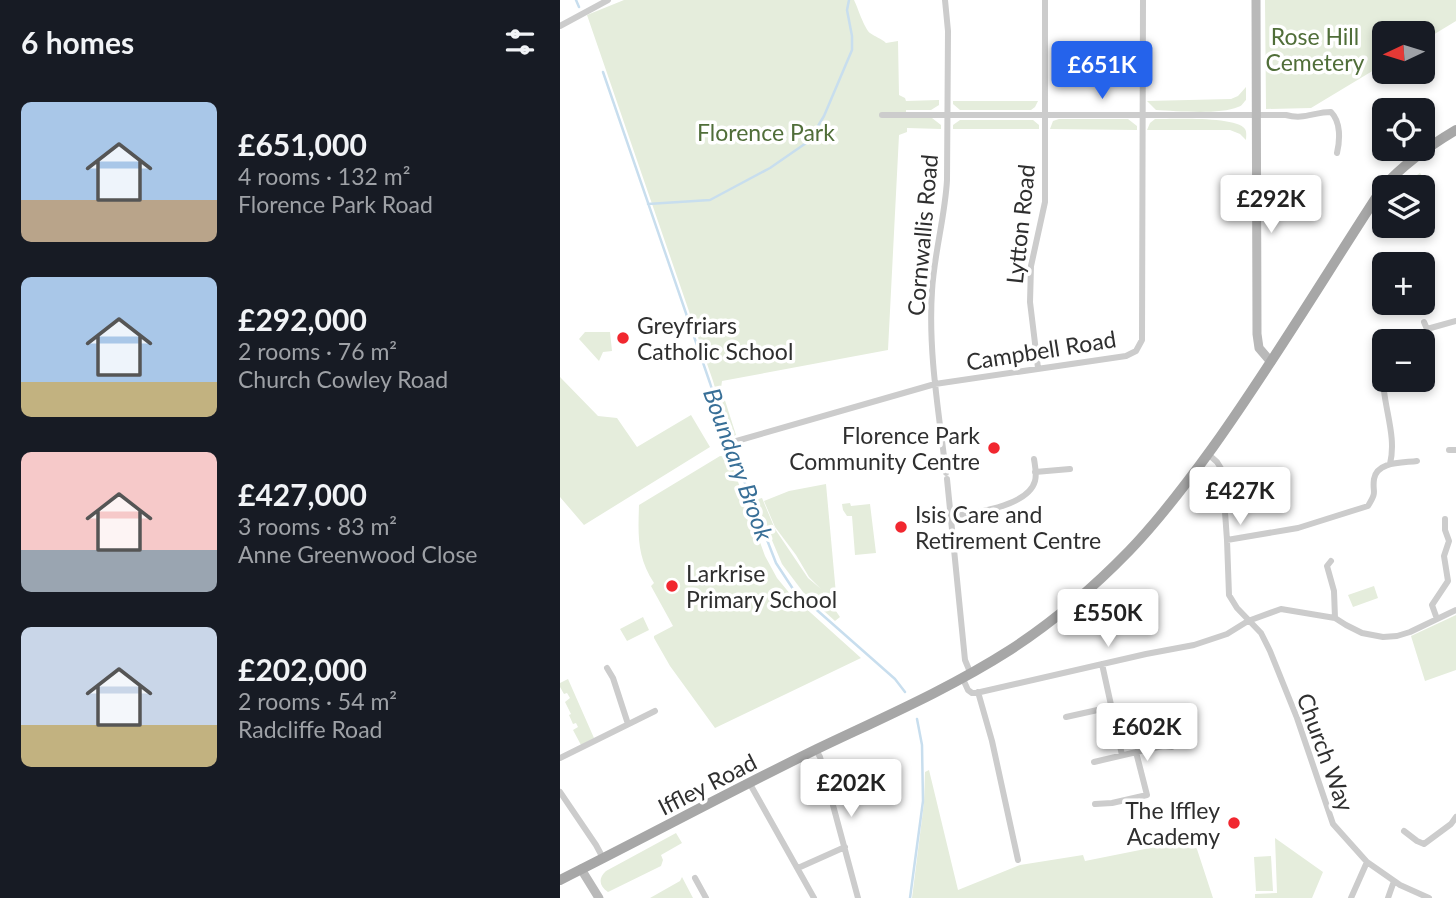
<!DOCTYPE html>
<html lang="en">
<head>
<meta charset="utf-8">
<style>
  body { margin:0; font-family:Lato,sans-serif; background:#20242c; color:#f1f3f6; height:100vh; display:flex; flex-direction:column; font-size:26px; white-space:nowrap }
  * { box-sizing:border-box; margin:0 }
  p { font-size:23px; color:#9ea1a6 }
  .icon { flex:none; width:38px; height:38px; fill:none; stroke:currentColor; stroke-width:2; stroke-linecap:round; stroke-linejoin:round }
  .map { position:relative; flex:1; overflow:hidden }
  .side { display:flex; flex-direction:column; background:#171b24; width:560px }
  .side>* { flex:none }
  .needle { width:46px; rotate:266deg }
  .fabs { position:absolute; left:812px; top:21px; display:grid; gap:14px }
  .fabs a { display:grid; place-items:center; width:63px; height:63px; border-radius:10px; background:#171b24; box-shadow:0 4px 10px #0003; font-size:35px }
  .price { position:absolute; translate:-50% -60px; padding:0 16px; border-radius:7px; background:#fff; color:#222; font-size:23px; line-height:46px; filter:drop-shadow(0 2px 4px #0008) }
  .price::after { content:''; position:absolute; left:50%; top:42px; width:21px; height:16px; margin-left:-10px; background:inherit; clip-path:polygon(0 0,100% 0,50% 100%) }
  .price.on { background:#2563eb; color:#fff }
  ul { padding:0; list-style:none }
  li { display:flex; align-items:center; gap:21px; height:175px; padding:0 21px }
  li span { display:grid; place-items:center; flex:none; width:196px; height:140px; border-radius:10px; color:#555 }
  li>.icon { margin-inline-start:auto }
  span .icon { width:84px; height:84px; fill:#fffc; stroke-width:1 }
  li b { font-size:30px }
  h2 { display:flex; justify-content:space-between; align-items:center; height:84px; padding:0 21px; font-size:30px }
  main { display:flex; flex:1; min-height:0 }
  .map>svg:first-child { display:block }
  .green { fill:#e5eddc }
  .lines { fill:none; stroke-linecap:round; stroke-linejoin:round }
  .stream { stroke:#c8deee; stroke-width:2.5 }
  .minor { stroke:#ccc; stroke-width:6 }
  .secondary { stroke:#b9b9b9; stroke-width:9 }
  .primary { stroke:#a7a7a7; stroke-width:10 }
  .poi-dot { fill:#f1272f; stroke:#fff; stroke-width:2.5 }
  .labels { text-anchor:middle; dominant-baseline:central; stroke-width:7; stroke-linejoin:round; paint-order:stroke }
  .park-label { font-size:23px; fill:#506e39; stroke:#fff }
  .street-label { font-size:23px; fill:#2f2f2f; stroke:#fff }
  .poi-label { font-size:23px; fill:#2f2f2f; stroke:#fff; text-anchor:start }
  .water-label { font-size:24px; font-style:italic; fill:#386f97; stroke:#fff }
</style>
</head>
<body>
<main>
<section class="side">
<h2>6 homes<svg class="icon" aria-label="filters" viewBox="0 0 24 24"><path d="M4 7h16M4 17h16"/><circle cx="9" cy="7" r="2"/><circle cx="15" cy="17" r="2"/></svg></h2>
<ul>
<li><span style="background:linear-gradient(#a9c7e8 70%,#b9a48a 0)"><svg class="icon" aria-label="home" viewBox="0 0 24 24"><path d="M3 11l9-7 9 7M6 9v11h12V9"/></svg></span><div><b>£651,000</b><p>4 rooms · 132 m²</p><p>Florence Park Road</p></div></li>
<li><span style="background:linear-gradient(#a9c7e8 75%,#c2b280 0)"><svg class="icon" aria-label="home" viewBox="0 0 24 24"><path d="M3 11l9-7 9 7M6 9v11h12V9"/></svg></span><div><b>£292,000</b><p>2 rooms · 76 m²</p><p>Church Cowley Road</p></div></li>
<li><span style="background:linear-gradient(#f6c9c9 70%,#9aa5b1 0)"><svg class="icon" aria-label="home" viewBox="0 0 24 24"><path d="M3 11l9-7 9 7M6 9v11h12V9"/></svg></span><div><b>£427,000</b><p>3 rooms · 83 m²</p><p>Anne Greenwood Close</p></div></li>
<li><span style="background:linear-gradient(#c9d6e8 70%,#c2b280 0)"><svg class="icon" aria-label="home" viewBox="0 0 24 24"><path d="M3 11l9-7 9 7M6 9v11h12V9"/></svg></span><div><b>£202,000</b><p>2 rooms · 54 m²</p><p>Radcliffe Road</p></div></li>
</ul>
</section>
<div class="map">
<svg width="896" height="898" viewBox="0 0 896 898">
  <rect width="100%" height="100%" fill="#fff"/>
  <!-- green -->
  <path class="green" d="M64 0H294C298 8 304 28 310 33 315 37 321 38 326 43L338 41 339 95 345 98 346 101 379 100V105L371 110H346V117L372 118 381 125V129L347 128V132L339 135 328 350 162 381 161 388 176 435 170 437 153 381 27 15Z
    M705 0H896V21L863 41V33H824V64L751 108 706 109Z
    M686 87V100C683 103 682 106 678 107 660 115 616 111 596 110L587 101 671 99 678 96Z
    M393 101H478L475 107 471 110H400L393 104Z
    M499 119H568L577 126V130L490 129 493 121Z
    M595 119C612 119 677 116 685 129 687 132 686 137 686 140L680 134 670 130H587L590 123Z
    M400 120H473L479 125V129H393V125Z
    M860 173 866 181 874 199 863 204V187H839Z
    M25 332H50L52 351 43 352 39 361 19 339Z
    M0 377 38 416 57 418 77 447 131 415 150 447 24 525 0 497Z
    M160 456 169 457 205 556 217 578 231 595 301 658 155 728 110 666 94 638V636L113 626 91 586 94 583C77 557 78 536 79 505Z
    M266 484 276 594H266L263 592 280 617 275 621 243 592 222 564 195 500 202 498 215 529 248 578 261 589 249 577 236 555 215 527 204 501 229 491Z
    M290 503 291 506 310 504 316 553 295 555 292 516H287L283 510 282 504Z
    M814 586 818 598 793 607 788 595Z
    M896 615V670L865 681 851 636Z
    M83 617 89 630 67 641 60 629Z
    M8 679 34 738 21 745 13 730 18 727 16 723 13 724 9 715 11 714 5 702 10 698 7 693 4 694 0 687V683Z
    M369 770 398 890 460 865 523 855 525 861 620 842 628 832 633 837 653 898H352L364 803 365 772Z
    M116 833 122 843 101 855 103 860 101 866 48 892C39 886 38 878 46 871Z
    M715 838 763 872 752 898H695V894L717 893Z
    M711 856 713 891H696L694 857Z
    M122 877 133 898H90L120 881Z"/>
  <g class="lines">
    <!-- stream -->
    <path class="stream" d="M16 0 19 7
      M43 72 150 383 166 434 216 563 233 589 335 679 345 692
      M88 204 150 200 210 168 249 141 264 116 292 50V36L287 10 289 0
      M350 898 363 801 362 745 357 719"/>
    <!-- minor -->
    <path class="minor" d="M385 0 388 31 387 180C385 217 374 254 372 291 368 352 379 413 386 473
      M0 26 48 0
      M322 115H726C744 120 754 112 771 112 781 122 780 140 777 153
      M864 322 867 329 866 333
      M867 329 896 321
      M478 368 470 302 471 266 485 202V0
      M824 391C827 416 836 440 830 464
      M173 442 375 384 566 356 576 351 582 340 583 0
      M889 450H896
      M648 454 657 462 662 470 667 540 669 595 677 608 701 633 710 651 737 718 773 824 807 862 840 885 869 898
      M475 472 510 469
      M387 479 405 660 410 672
      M390 517C412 513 468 507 475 481 477 474 475 466 474 459
      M667 540 738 528 808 506C818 490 812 494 814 479 817 461 843 463 857 461
      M771 561 767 566 774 591 775 618
      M877 619 872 605 888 581 884 556 889 541 885 530V519
      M542 664 562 755
      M47 668 53 678 68 724
      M402 677 408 690 412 693H416L586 654 634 645 667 634 688 621 721 609 775 618 786 625 802 633 823 637 837 636 850 632 896 610
      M418 692 432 741 458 860
      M506 717 551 707
      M256 750 260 757 298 898
      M0 758 95 711
      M534 762 598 747 604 746 612 747
      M190 784 254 898
      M0 792 36 845 43 858
      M535 804 552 803 587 795 576 752
      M844 831 857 841 864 844 891 824 896 817
      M238 868 285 847
      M135 878 146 898
      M791 898 807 862
      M828 898 834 881"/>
    <!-- secondary -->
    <path class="secondary" d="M696 0 697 334 699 348 711 362
      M21 869 39 898"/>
    <!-- primary -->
    <path class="primary" d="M0 880C86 837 171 791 257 749 322 718 389 689 450 650 493 622 534 587 569 551 600 519 627 483 653 447 713 363 766 274 823 187 844 164 869 146 896 130"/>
  </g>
  <!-- markers -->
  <g class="poi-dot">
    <circle cx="63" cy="338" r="7"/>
    <circle cx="434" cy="448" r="7"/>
    <circle cx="341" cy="527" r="7"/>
    <circle cx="112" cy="586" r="7"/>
    <circle cx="674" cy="823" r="7"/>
  </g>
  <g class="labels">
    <!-- park labels -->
    <g class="park-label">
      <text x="755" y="36">Rose Hill<tspan x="755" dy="26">Cemetery</tspan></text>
      <text x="206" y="132">Florence Park</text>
    </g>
    <!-- street labels -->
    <g class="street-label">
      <text transform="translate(460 224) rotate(-84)">Lytton Road</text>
      <text transform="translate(362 235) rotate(-85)">Cornwallis Road</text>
      <text transform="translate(481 350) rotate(-9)">Campbell Road</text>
      <text transform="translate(766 752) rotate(70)">Church Way</text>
      <text transform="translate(147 784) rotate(-27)">Iffley Road</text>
    </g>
    <!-- poi labels -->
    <g class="poi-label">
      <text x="77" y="325">Greyfriars<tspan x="77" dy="26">Catholic School</tspan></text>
      <text x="420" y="435" text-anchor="end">Florence Park<tspan x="420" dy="26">Community Centre</tspan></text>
      <text x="355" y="514">Isis Care and<tspan x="355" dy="26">Retirement Centre</tspan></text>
      <text x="126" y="573">Larkrise<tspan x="126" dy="26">Primary School</tspan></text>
      <text x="660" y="810" text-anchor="end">The Iffley<tspan x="660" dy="26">Academy</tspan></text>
    </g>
    <!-- water labels -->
    <g class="water-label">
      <text transform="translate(179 464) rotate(70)">Boundary Brook</text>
    </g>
  </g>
</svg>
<div class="fabs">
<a><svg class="needle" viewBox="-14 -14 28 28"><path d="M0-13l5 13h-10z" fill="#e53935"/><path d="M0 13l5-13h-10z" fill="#9ea1a6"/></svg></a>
<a><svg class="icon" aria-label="locate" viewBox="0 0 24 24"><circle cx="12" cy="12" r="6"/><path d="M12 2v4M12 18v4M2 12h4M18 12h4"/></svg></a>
<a><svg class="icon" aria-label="layers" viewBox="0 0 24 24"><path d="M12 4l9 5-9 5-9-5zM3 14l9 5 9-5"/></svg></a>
<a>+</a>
<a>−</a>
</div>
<b class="price on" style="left:542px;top:101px">£651K</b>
<b class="price" style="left:711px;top:235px">£292K</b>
<b class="price" style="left:680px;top:527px">£427K</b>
<b class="price" style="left:548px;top:649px">£550K</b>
<b class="price" style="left:587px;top:763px">£602K</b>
<b class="price" style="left:291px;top:819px">£202K</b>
</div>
</main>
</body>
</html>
